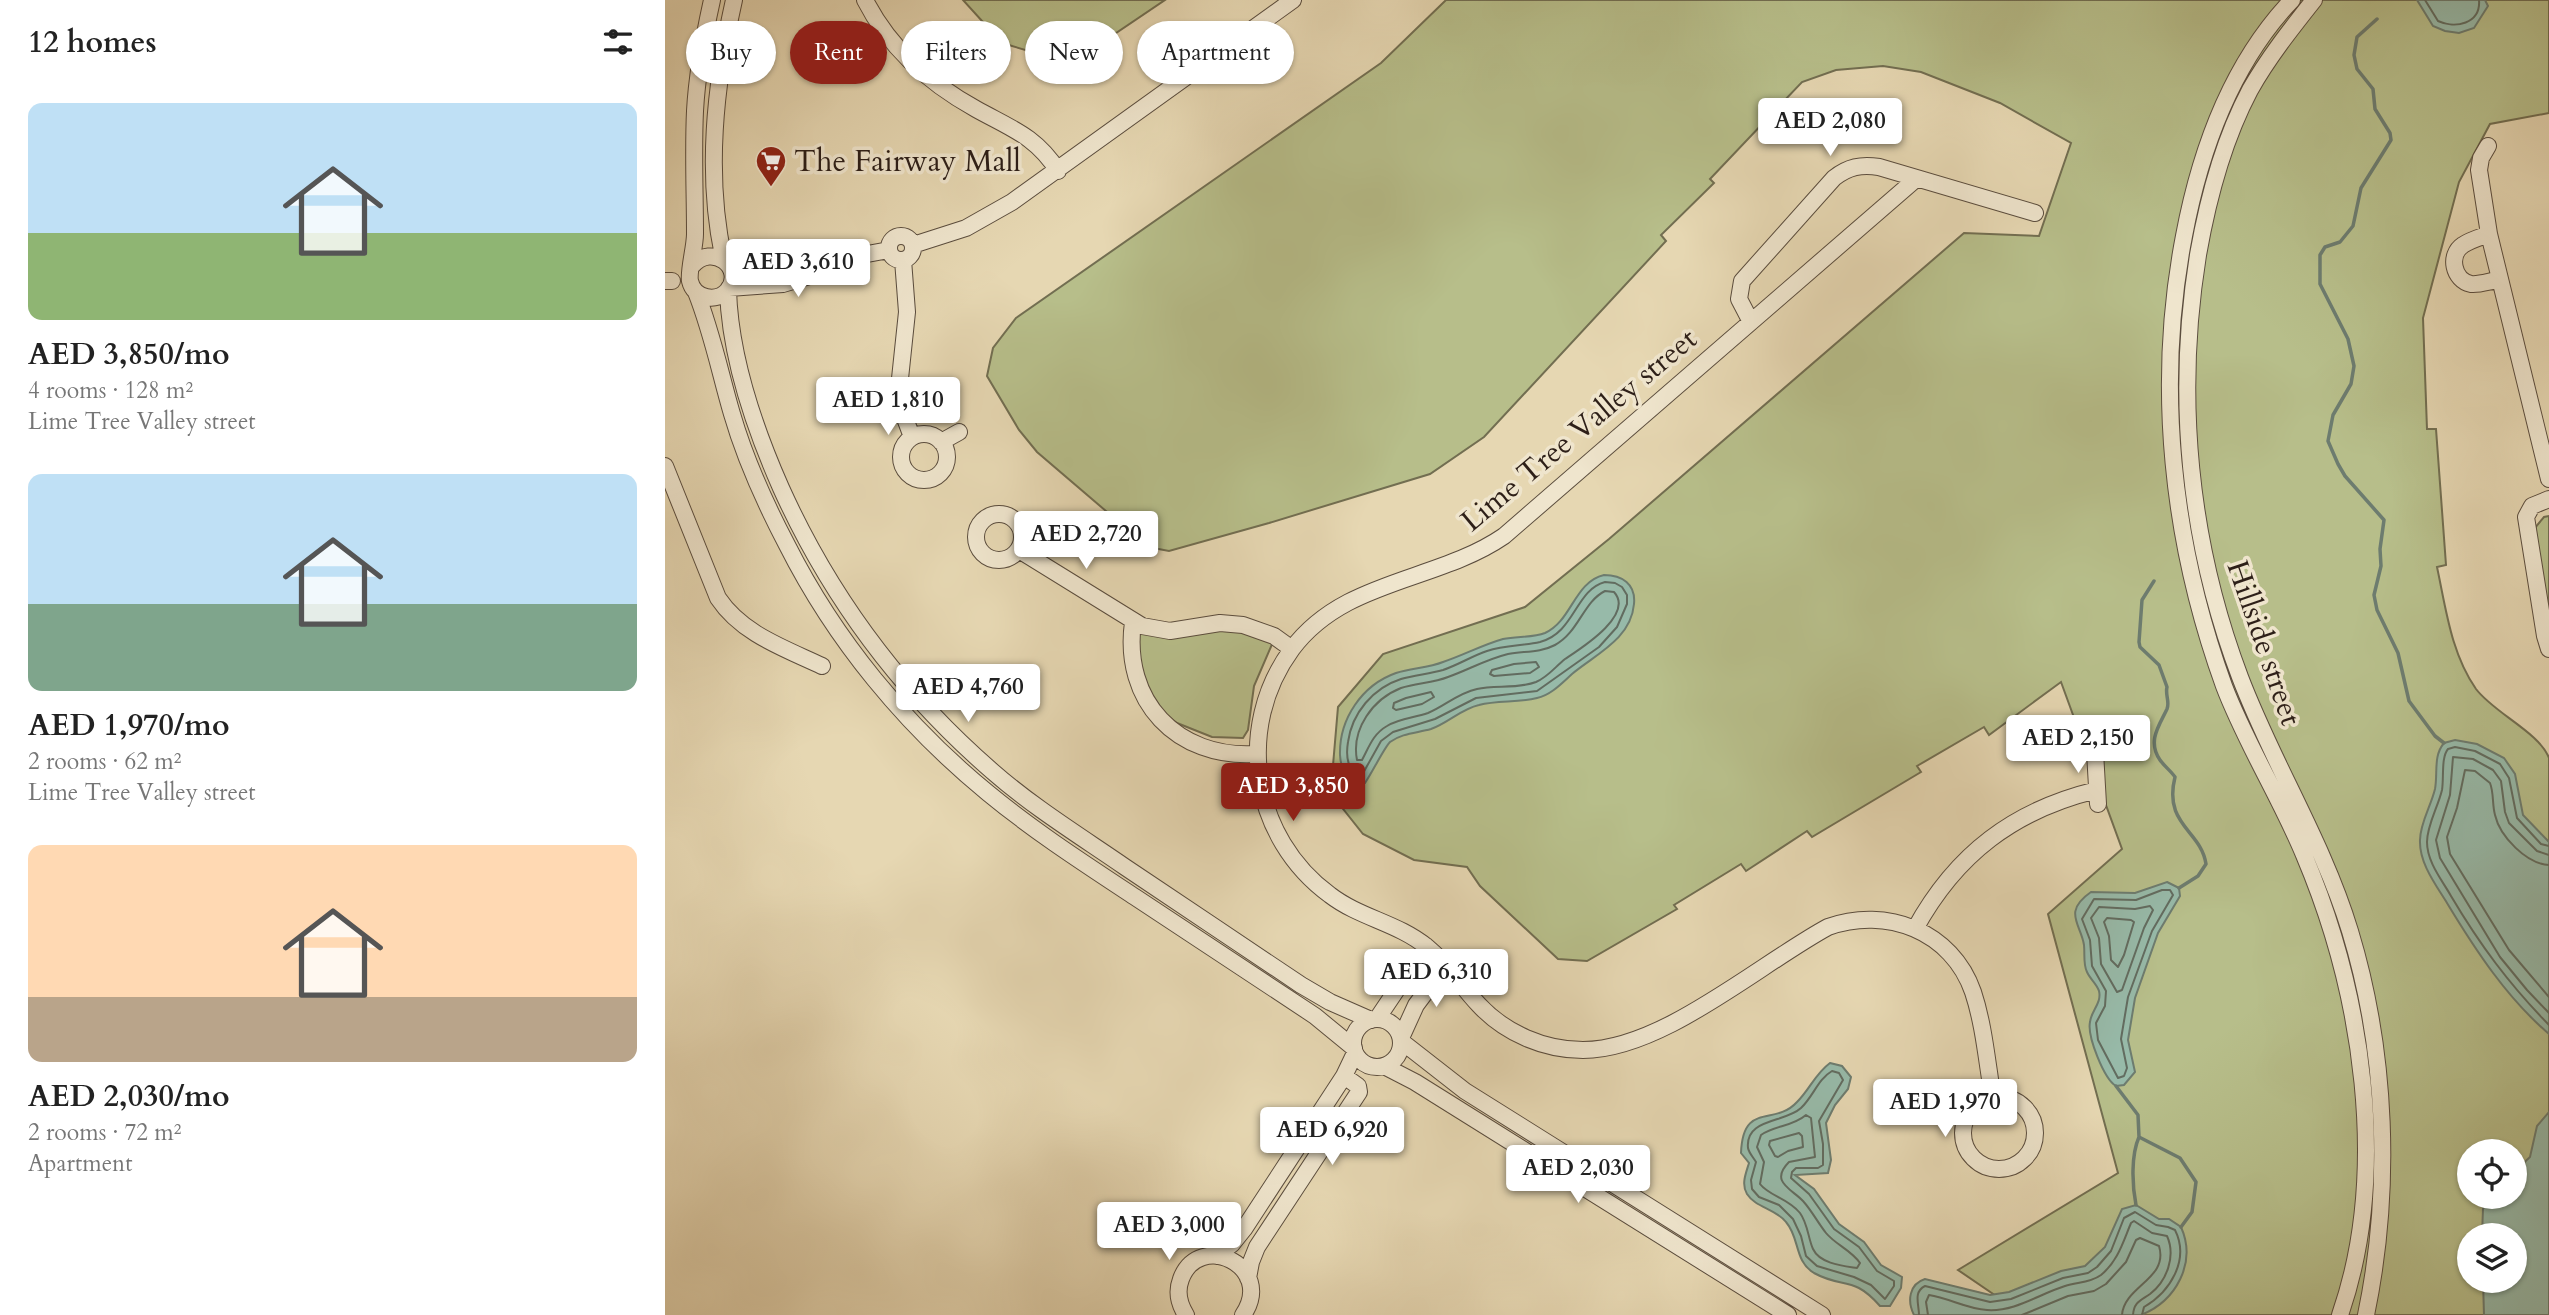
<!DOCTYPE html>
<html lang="en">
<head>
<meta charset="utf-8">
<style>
  body { margin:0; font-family:Cardo,serif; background:#f6f6f6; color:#222; height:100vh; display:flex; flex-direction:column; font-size:26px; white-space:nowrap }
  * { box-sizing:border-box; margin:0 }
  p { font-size:23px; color:#767676 }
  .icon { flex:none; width:38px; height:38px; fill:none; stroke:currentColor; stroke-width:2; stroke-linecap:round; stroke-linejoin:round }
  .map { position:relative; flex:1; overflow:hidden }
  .side { display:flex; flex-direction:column; background:#fff; width:665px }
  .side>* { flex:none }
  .top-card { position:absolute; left:21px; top:21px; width:665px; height:63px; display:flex; gap:14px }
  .fabs { position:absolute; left:1792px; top:1139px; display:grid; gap:14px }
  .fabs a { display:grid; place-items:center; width:70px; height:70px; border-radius:50%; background:#fff; box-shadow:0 2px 5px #0004; font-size:35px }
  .price { position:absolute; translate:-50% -60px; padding:0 16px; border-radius:7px; background:#fff; color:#222; font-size:23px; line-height:46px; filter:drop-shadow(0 2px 4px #0008) }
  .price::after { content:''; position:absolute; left:50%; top:42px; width:21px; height:16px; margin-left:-10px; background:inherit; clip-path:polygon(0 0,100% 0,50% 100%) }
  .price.selected { background:#8f2418; color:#fff }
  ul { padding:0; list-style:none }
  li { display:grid; align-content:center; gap:14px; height:371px; padding:0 28px }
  li span { display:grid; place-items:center; height:217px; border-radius:14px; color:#555 }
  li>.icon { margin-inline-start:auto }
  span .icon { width:126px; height:126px; fill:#fffc; stroke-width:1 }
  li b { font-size:30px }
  h2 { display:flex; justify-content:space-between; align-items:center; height:84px; padding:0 28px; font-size:30px }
  .chip { padding:0 24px; border-radius:32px; background:#fff; box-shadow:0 2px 5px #0004; font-size:24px; line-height:63px }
  .chip.selected { background:#8f2418; color:#fff }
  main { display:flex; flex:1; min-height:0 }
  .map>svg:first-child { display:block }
  .green { fill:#b7be8a; stroke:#726e51; stroke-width:2; fill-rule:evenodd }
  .water { fill:#97baa9; stroke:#6d7c6f; stroke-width:2 }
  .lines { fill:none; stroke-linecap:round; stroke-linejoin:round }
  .shore { stroke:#626c60; stroke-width:2 }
  .stream { stroke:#6d7c6f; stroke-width:3.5 }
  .minor-casing { stroke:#5b4d3e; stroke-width:18 }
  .minor { stroke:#efe5cd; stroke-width:16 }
  .labels { text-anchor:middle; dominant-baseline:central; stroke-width:7; stroke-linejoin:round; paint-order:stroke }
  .poi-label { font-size:30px; fill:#2d1f18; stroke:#efe5cd; text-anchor:start }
  .street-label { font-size:30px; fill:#2d1f18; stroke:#efe5cd }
</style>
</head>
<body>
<main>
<section class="side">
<h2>12 homes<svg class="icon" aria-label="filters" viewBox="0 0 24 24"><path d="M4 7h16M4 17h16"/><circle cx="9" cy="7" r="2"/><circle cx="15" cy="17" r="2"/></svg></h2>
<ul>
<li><span style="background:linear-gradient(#bfe0f5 60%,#8fb573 0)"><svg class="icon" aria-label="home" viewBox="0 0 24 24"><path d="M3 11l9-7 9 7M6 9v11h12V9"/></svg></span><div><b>AED 3,850/mo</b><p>4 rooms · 128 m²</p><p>Lime Tree Valley street</p></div></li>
<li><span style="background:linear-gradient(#bfe0f5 60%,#7fa58c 0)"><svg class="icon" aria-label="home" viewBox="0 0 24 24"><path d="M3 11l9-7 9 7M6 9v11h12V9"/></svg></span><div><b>AED 1,970/mo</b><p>2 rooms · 62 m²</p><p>Lime Tree Valley street</p></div></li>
<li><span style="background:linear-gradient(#ffd9b3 70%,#b9a48a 0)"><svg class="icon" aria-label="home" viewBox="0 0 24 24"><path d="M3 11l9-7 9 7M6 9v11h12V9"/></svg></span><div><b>AED 2,030/mo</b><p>2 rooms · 72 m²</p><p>Apartment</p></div></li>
</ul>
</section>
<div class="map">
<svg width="1884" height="1315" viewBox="0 0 1884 1315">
  <rect width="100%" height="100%" fill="#e6d7b2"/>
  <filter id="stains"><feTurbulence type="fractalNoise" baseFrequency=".00286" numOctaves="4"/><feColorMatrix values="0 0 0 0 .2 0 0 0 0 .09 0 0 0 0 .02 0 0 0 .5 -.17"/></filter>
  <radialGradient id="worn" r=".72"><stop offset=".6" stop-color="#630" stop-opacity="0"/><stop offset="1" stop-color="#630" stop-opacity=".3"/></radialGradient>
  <!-- green -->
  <path class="green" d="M298 0H500L417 56 384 57 337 43Z
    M781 0H1884V113L1825 124 1794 182 1758 318 1762 429H1771L1781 565 1772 567C1781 609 1786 653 1811 689 1829 713 1875 733 1884 758V1315H1359L1293 1270 1453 1173 1383 914 1457 849 1396 682 1324 735 1319 727 1252 766 1256 772 1147 837 1142 831 1081 871 1076 864 1009 905 1012 909 922 961 893 959 815 886 802 867 749 860 698 834 675 805 667 777 673 707 718 654 860 607 944 539 1299 233 1374 236 1406 143 1335 103 1256 72 1218 66 1171 70 1137 82 1045 179 1049 183 996 235 1001 241 819 437 765 474 604 523 504 551 483 547 372 452 354 430 322 376 328 348 351 318 716 63ZM1804 1152H1850V1197H1804ZM1804 1236H1850V1281H1804Z
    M1884 516V624L1869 529 1879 517Z
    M470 622 570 625 608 642 589 686 583 730 578 738 547 737 512 723 490 707 469 677Z"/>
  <!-- water -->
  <path class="water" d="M1752 0H1820L1823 6 1809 28 1794 33 1780 31 1768 26Z
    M939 575C957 575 971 584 969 604 966 639 931 654 907 674 897 683 886 695 872 698 853 703 833 700 814 705 796 709 783 723 766 729 752 733 737 733 725 742 719 748 707 773 700 783 683 783 676 771 675 755 674 719 697 685 731 673 746 668 763 668 778 662 799 655 817 645 838 639 852 636 867 638 880 633 907 621 909 582 939 575Z
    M1790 740 1812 744 1839 758 1850 774 1858 815 1884 842V1034C1842 998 1811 951 1782 903 1771 885 1754 863 1755 840 1755 823 1766 806 1770 789 1773 773 1768 756 1779 743Z
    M1502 882 1514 888 1515 896 1493 933 1470 998 1463 1040 1470 1072 1459 1085 1451 1086C1439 1079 1422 1036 1425 1022 1426 1011 1437 1003 1434 991 1432 984 1425 979 1422 972 1418 964 1420 955 1419 945 1416 924 1397 912 1426 892L1470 893Z
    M1165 1063 1177 1066 1186 1077 1183 1089 1170 1105 1161 1123 1166 1160 1163 1173 1130 1175 1149 1189 1174 1224 1199 1242 1216 1265 1237 1277 1236 1288 1225 1306H1215C1188 1275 1178 1289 1149 1273 1129 1261 1135 1238 1121 1222 1110 1208 1091 1208 1082 1194 1076 1184 1081 1173 1084 1163L1076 1153C1078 1101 1109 1127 1132 1102 1145 1089 1150 1074 1165 1063Z
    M1884 1112V1315H1819L1818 1281H1850V1236L1817 1235 1818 1209 1823 1197H1850V1171L1865 1157 1872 1126Z
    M1471 1205 1494 1219H1504L1516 1227C1532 1263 1511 1301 1476 1315H1249C1242 1301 1244 1284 1260 1279L1325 1295 1344 1292 1396 1271 1420 1266 1440 1247 1457 1209Z"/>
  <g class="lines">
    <!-- shore -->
    <path class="shore" d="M1760 0 1773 21C1790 29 1816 24 1814 0
      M940 582 950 583 957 587 962 595V604L952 627 934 647 872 691 811 698 770 719 728 732 716 741 697 775 692 776C682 768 681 754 683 742 687 713 708 688 736 679 749 675 764 674 778 670 793 665 807 656 822 651 840 645 857 646 875 642 910 633 910 590 940 582Z
      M940 591 949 592C970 615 915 649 900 659 890 667 883 677 871 682 853 689 830 685 812 689 793 693 780 706 763 713 749 718 735 718 722 726 708 734 704 747 697 760H692C686 729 708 699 736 688 751 683 768 683 783 677 803 670 822 659 843 654 859 651 875 653 890 645 914 632 918 602 940 591Z
      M871 662 874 667 865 673 829 676 825 674 827 670 849 664Z
      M766 692 769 697 757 704 731 710 728 708 729 703 741 698Z
      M1884 846 1876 844 1852 818 1844 778 1835 764 1810 751 1790 747 1783 749C1776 757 1779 778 1777 790 1773 807 1762 825 1762 842 1762 862 1777 880 1786 896 1815 945 1844 984 1884 1025
      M1884 855 1872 851 1844 823 1840 812 1836 781 1828 770 1808 759 1788 757 1785 795 1771 840 1775 858 1835 957 1862 990 1884 1013
      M1884 865C1862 864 1835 837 1830 815 1827 804 1829 793 1825 783L1810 771 1800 770 1792 808 1782 837 1785 854 1844 950 1884 997
      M1497 890H1505L1508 895 1487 931 1463 997 1456 1039 1462 1068 1459 1076 1453 1078 1433 1040 1431 1023 1440 1006 1441 991 1427 966 1425 940 1417 919 1429 899 1471 900Z
      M1485 906 1488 910 1479 928 1457 990 1452 992 1436 964 1434 938 1426 918 1434 907 1470 909Z
      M1442 918 1466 920 1469 922 1459 955 1453 967 1446 960 1444 936 1439 922Z
      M1167 1071 1174 1073 1178 1080 1154 1121 1158 1144V1165L1153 1168H1131L1127 1172 1126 1178 1144 1194 1169 1229 1194 1247 1212 1271 1229 1281V1286L1220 1299 1206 1285 1189 1277 1152 1266 1141 1256 1136 1236 1128 1219 1114 1205 1094 1197 1087 1189 1086 1180 1091 1162C1088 1157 1084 1153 1083 1148 1080 1118 1120 1123 1136 1108 1148 1097 1153 1079 1167 1071Z
      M1141 1115 1146 1118 1150 1157 1124 1162C1104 1182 1127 1189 1138 1201 1147 1211 1153 1223 1161 1233 1171 1245 1186 1250 1195 1263L1192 1268C1179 1266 1155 1264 1148 1249 1143 1238 1143 1224 1135 1213 1123 1198 1104 1196 1095 1184L1099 1162 1092 1147 1096 1135C1110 1125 1127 1127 1141 1115Z
      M1134 1133 1137 1136 1138 1147 1123 1151 1113 1157 1110 1156 1104 1145 1105 1141Z
      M1254 1315C1254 1304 1248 1292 1260 1286L1325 1302 1346 1299 1398 1278 1423 1273 1432 1267 1446 1251 1459 1218 1470 1212 1491 1225 1503 1227 1510 1230C1525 1260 1505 1292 1479 1307L1477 1315
      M1263 1315 1261 1302 1264 1295C1284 1298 1302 1309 1322 1310 1350 1312 1374 1294 1400 1286 1413 1282 1425 1283 1436 1275 1453 1261 1458 1242 1466 1223L1469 1221 1487 1233 1502 1236C1511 1256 1502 1281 1485 1294 1475 1301 1469 1302 1468 1315
      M1357 1315 1403 1296 1429 1291 1441 1284 1461 1262 1471 1240 1475 1238 1494 1246C1504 1279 1459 1286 1457 1315"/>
    <!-- stream -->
    <path class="stream" d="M1712 19 1692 37 1689 55 1692 69 1708 89 1710 109 1725 133 1726 140 1696 188 1688 226 1675 242 1660 247 1655 255V284L1683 339 1689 366 1686 384 1668 415 1663 441 1673 464 1680 476 1719 520 1715 549 1716 566 1709 595 1712 610 1733 653 1744 701 1770 736 1779 743
      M1489 581 1477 600 1474 642 1475 647 1494 665 1502 687C1500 695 1505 702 1502 709 1494 726 1482 741 1495 760 1500 767 1506 771 1510 777 1498 825 1536 830 1541 864L1533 876 1514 888
      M1451 1086 1473 1115 1474 1137 1515 1158 1531 1182 1527 1212 1516 1227
      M1471 1205C1467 1185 1466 1155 1474 1137"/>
    <!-- minor casing -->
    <g class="minor-casing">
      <path id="minor" d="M200 0C225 49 264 83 311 109 345 128 371 136 393 171
        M1627 0C1566 64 1535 151 1519 236 1490 386 1507 542 1559 686 1581 744 1615 797 1639 855 1697 992 1725 1171 1675 1315
        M1649 0C1626 29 1603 58 1585 90 1558 141 1543 198 1533 255 1510 397 1524 542 1575 677 1608 764 1658 842 1685 931 1722 1053 1727 1190 1701 1315
        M1823 146 1816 158 1814 170 1824 234 1884 479
        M1251 179 839 536C772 582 679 579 627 649 569 728 587 838 665 895 695 918 733 923 762 947 785 966 795 985 814 1005 840 1033 879 1050 918 1050 997 1050 1093 965 1163 927 1221 906 1287 931 1308 992 1319 1025 1322 1063 1328 1098
        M1824 234C1816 237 1805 240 1798 245 1783 255 1788 280 1806 284 1814 285 1825 281 1833 280
        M224 248a12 12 0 1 1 24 0a12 12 0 1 1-24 0Z
        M248 245 301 228 347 202 628 0
        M59 260C40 175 50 85 69 0
        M238 260 242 312 234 388 238 413 247 437
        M61 262C103 258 144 244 186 257
        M27 266C47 242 80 268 63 290 52 303 29 299 25 281 23 272 30 247 30 234 30 193 28 152 30 111 32 74 39 36 47 0
        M0 281H7
        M64 288 118 284 158 272 186 257 224 250
        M63 290C65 358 89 427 116 488 166 599 235 691 327 771 368 807 415 836 460 867 519 906 577 946 636 985L665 1002 706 1020
        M31 292C47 332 55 373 67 414 80 459 100 503 122 545 170 640 240 725 323 793 369 831 420 864 470 897 530 936 590 976 650 1016L689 1048
        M1086 322 1074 299 1077 281 1169 178C1183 167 1196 164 1214 167L1370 213
        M236 457a23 23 0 1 1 46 0a23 23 0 1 1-46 0Z
        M276 442 294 432
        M0 466 53 598C77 634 119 648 157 666
        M1884 499 1867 506 1861 517 1880 636 1884 649
        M311 537a23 23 0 1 1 46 0a23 23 0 1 1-46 0Z
        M354 550 477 626 505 631 555 623 578 625 609 636 627 649
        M468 622C457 701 512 759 591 754
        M1421 736 1430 752 1433 804
        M1250 929C1291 854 1349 810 1432 790
        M712 1019 761 946
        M688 1043a24 24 0 1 1 48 0a24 24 0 1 1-48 0Z
        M736 1038 751 1005 781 965
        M736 1041 800 1091 1157 1315
        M719 1066 750 1082 1123 1315
        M1298 1133a36 36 0 1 1 72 0a36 36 0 1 1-72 0Z
        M552 1256 567 1244 579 1229 679 1076 690 1053
        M583 1278 586 1262 592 1247 694 1092 693 1086 679 1076
        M521 1315C514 1304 511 1292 516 1279 534 1230 611 1266 578 1315"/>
    </g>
    <!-- minor -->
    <use href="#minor" class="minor"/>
  </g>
  <!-- icons -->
  <defs>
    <g id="supermarket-pin" transform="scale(1.575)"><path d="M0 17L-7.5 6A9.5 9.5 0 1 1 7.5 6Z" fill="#8f2418" stroke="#efe5cd"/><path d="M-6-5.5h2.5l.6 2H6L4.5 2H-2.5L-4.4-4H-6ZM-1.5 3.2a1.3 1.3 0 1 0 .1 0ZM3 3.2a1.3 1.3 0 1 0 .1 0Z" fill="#fff"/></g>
  </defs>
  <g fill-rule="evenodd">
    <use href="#supermarket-pin" x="106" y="161"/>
  </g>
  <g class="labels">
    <!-- poi labels -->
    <g class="poi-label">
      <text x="129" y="161">The Fairway Mall</text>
    </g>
    <!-- street labels -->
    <g class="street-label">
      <text transform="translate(914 430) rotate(-40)">Lime Tree Valley street</text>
      <text transform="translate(1599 643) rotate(71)">Hillside street</text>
    </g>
  </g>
  <rect width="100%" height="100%" filter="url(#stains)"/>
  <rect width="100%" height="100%" fill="url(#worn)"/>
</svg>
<div class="fabs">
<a><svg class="icon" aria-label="locate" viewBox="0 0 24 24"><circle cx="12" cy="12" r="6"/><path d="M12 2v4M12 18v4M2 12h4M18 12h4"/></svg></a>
<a><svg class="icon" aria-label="layers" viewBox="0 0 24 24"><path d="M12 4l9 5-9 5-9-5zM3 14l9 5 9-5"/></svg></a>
</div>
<b class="price" style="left:1165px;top:158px">AED 2,080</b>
<b class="price" style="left:133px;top:299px">AED 3,610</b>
<b class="price" style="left:223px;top:437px">AED 1,810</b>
<b class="price" style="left:421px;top:571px">AED 2,720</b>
<b class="price" style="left:303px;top:724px">AED 4,760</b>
<b class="price" style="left:1413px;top:775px">AED 2,150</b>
<b class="price selected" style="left:628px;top:823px">AED 3,850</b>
<b class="price" style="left:771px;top:1009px">AED 6,310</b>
<b class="price" style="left:1280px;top:1139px">AED 1,970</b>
<b class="price" style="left:667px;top:1167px">AED 6,920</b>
<b class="price" style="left:913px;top:1205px">AED 2,030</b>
<b class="price" style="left:504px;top:1262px">AED 3,000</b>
<div class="top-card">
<a class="chip">Buy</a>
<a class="chip selected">Rent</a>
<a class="chip">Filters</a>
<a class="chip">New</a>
<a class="chip">Apartment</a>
</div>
</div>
</main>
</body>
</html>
